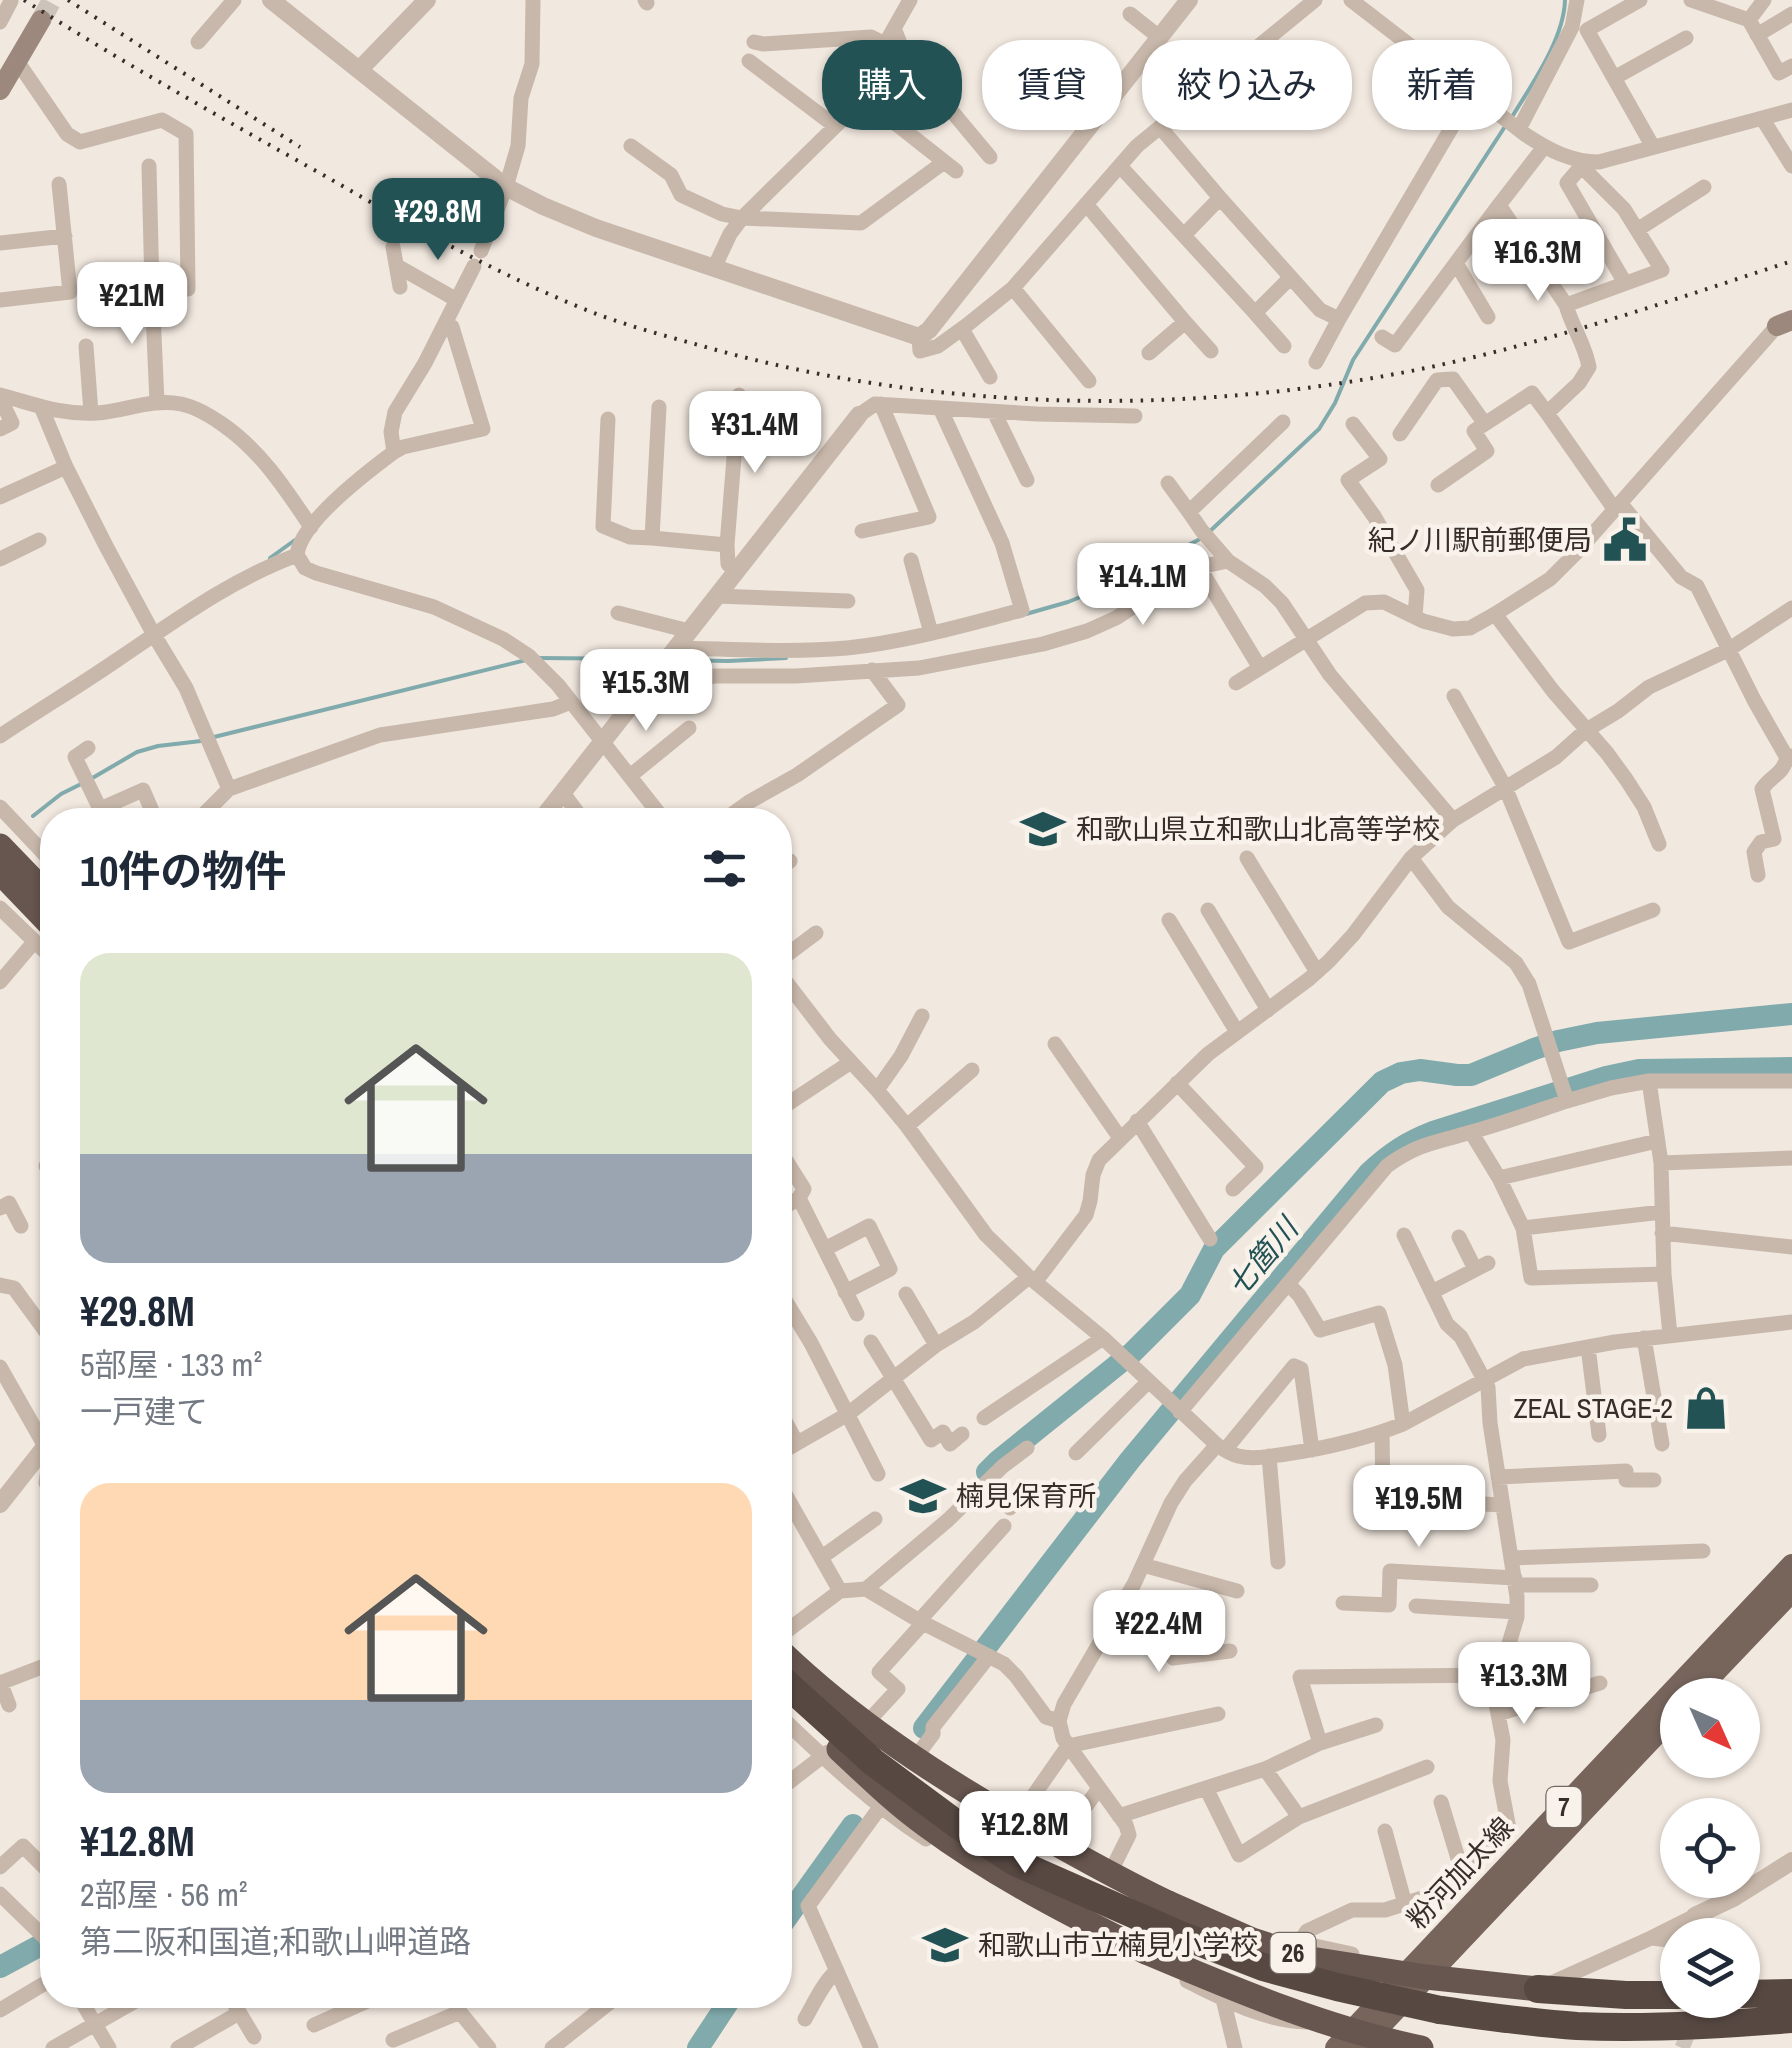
<!DOCTYPE html>
<html lang="ja">
<head>
<meta charset="utf-8">
<style>
  body { margin:0; font-family:"Archivo Narrow","Noto Sans JP",sans-serif; background:#f2f2f3; color:#1f2937; height:100vh; display:flex; flex-direction:column; font-size:38px; white-space:nowrap }
  * { box-sizing:border-box; margin:0 }
  p { font-size:32px; color:#747a83 }
  .icon { flex:none; width:55px; height:55px; fill:none; stroke:currentColor; stroke-width:2; stroke-linecap:round; stroke-linejoin:round }
  .map { position:relative; flex:1; overflow:hidden }
  .sheet { position:absolute; left:40px; top:808px; width:752px; height:1200px; display:flex; flex-direction:column; background:#fff; border-radius:40px; box-shadow:0 2px 8px #0004 }
  .sheet>* { flex:none }
  .hud { position:absolute; left:822px; top:40px; width:818px; height:90px; display:flex; gap:20px }
  .needle { width:65px; rotate:135deg }
  .tools { position:absolute; left:1660px; top:1678px; display:grid; gap:20px }
  .tools a { display:grid; place-items:center; width:100px; height:100px; border-radius:50%; background:#fff; box-shadow:0 2px 8px #0004; font-size:50px }
  .price { position:absolute; translate:-50% -85px; padding:0 22px; border-radius:20px; background:#fff; color:#222; font-size:32px; line-height:65px; filter:drop-shadow(0 2px 5px #0008) }
  .price::after { content:''; position:absolute; left:50%; top:60px; width:30px; height:22px; margin-left:-15px; background:inherit; clip-path:polygon(0 0,100% 0,50% 100%) }
  .price.active { background:#235255; color:#fff }
  ul { padding:0; list-style:none }
  li { display:grid; align-content:center; gap:20px; height:530px; padding:0 40px }
  li span { display:grid; place-items:center; height:310px; border-radius:30px; color:#555 }
  li>.icon { margin-inline-start:auto }
  span .icon { width:180px; height:180px; fill:#fffc; stroke-width:1 }
  li b { font-size:42px }
  h2 { display:flex; justify-content:space-between; align-items:center; height:120px; padding:0 40px; font-size:42px }
  .chip { padding:0 35px; border-radius:40px; background:#fff; box-shadow:0 2px 8px #0004; font-size:35px; line-height:90px }
  .chip.active { background:#235255; color:#fff }
  .map>svg:first-child { display:block }
  .lines { fill:none; stroke-linecap:round; stroke-linejoin:round }
  .stream { stroke:#80aaac; stroke-width:4 }
  .river { stroke:#80aaac; stroke-width:22 }
  .minor-tunnel { stroke:#ccc3bb; stroke-width:15; stroke-dasharray:15 8; stroke-linecap:butt }
  .secondary-tunnel { stroke:#ccc3bb; stroke-width:20; stroke-dasharray:20 10; stroke-linecap:butt }
  .minor { stroke:#c8b8ab; stroke-width:15 }
  .tertiary { stroke:#c8b8ab; stroke-width:18 }
  .secondary { stroke:#9c887d; stroke-width:20 }
  .primary { stroke:#77655c; stroke-width:22 }
  .trunk { stroke:#67564f; stroke-width:25 }
  .motorway { stroke:#574842; stroke-width:28 }
  .rail { stroke:#372e2a; stroke-width:4; stroke-dasharray:2.5 8; stroke-linecap:butt }
  .trunk-bridge { stroke:#67564f; stroke-width:25 }
  .motorway-bridge { stroke:#574842; stroke-width:28 }
  .labels { text-anchor:middle; dominant-baseline:central; stroke-width:9; stroke-linejoin:round; paint-order:stroke }
  .shield { fill:#f9f2eb; stroke:#716964; stroke-width:2.5 }
  .shield-label { font-size:25px; font-weight:bold; fill:#372e2a }
  .poi-label { font-size:28px; fill:#372e2a; stroke:#f9f2eb; text-anchor:start }
  .street-label { font-size:28px; fill:#372e2a; stroke:#f9f2eb }
  .water-label { font-size:30px; font-style:italic; fill:#235255; stroke:#f9f2eb }
</style>
</head>
<body>
<div class="map">
<svg width="1792" height="2048" viewBox="0 0 1792 2048">
  <rect width="100%" height="100%" fill="#f1e8df"/>
  <g class="lines">
    <!-- stream -->
    <path class="stream" d="M1512 117C1532 84 1564 39 1565 0
      M1208 533 1319 429 1335 403 1353 360 1506 125
      M270 558 295 540
      M1026 614 1068 602 1112 584 1200 539
      M536 658 661 659
      M676 660 728 661 786 658
      M210 738 526 660
      M89 780 137 752 158 746 201 741
      M33 816 61 794 81 784"/>
    <!-- river -->
    <path class="river" d="M987 1472 998 1461 1132 1353 1190 1295 1214 1249 1382 1082 1401 1073 1420 1070 1457 1075H1471L1534 1049 1558 1041 1597 1033 1792 1014
      M924 1728 1130 1460 1369 1173C1389 1154 1407 1142 1433 1132L1606 1077 1639 1070 1792 1068
      M780 1927 853 1825
      M0 1967 52 1939
      M698 2048 733 1995"/>
    <!-- minor-tunnel -->
    <path class="minor-tunnel" d="M1682 2048 1702 2000"/>
    <!-- secondary-tunnel -->
    <path class="secondary-tunnel" d="M41 20 52 0"/>
    <!-- minor -->
    <path class="minor" d="M645 0 647 3
      M1351 0 1526 135C1549 150 1571 162 1599 162L1792 110
      M1691 0 1749 20
      M1764 0 1749 20 1779 73 1792 66
      M1130 14 1159 37
      M0 22 11 1
      M894 28 904 54 990 157
      M1757 35 1792 14
      M198 42 234 0
      M754 42 763 44 871 37 885 44
      M17 61 67 134 80 142 162 120 186 134 188 289H152L149 166
      M749 61 835 126
      M1614 78 1587 30 1640 0
      M861 96 956 171
      M1762 118 1792 166
      M897 125 930 85
      M1160 127 1220 198 1184 235
      M1519 129 1572 27 1577 0
      M631 146 671 175 681 195 722 214 742 218 861 223 944 162
      M1653 147 1614 78 1686 38
      M1585 162 1567 183 1625 283
      M1120 166 1255 313
      M1220 198 1320 310 1339 319 1316 362
      M1086 204 1185 322
      M1499 205 1544 147
      M1637 230 1704 187
      M0 243 65 236
      M393 247 400 287
      M481 251 506 187 518 146 521 98 532 64 533 0
      M1456 263 1488 317
      M397 266 457 300
      M474 266 425 363 395 412 391 432 394 452C367 472 300 523 297 555L305 568 316 573 434 607 503 639 529 656 558 685 664 820
      M715 266 730 234 742 218 857 105 867 76 910 0
      M123 282 152 280
      M1013 288 1089 381
      M152 289 157 403
      M0 300 70 292 59 184
      M1566 305 1662 270 1624 209 1581 166
      M1339 319 1472 93
      M962 329 990 377
      M919 337 920 351 938 346 967 325 1013 288 1137 146 1315 0
      M1382 337 1395 345 1499 205 1566 305C1572 327 1585 344 1589 367L1579 383 1547 413 1615 510
      M86 346 91 413
      M1284 346 1255 313 1290 278
      M1149 353 1185 322 1211 351
      M0 395C35 404 59 415 97 413 125 411 153 398 181 404 196 407 209 415 222 424 261 451 285 488 311 527
      M0 398 12 423 0 429
      M659 407 652 538 727 545
      M42 409 66 467 106 546 154 635 186 688 229 789
      M994 412 1027 480
      M859 415 875 404 1037 414 1135 416
      M608 419 603 526 630 537 652 538
      M1353 424 1380 459 1348 480 1374 516 1417 590 1415 617
      M1400 434 1437 380 1453 379 1485 424
      M394 452 403 447 483 429 452 327 445 324
      M1168 483 1189 512 1283 422
      M1438 485 1487 451 1474 431 1532 393 1547 413
      M0 497 66 467
      M1621 504 1681 577 1697 586 1754 700 1787 758 1792 756
      M1189 512 1202 531 1228 561 1265 586 1282 603 1330 675 1453 820
      M862 531 929 517 881 404
      M0 559 39 540
      M911 560 931 633
      M1199 567 1260 668
      M736 571 728 564 727 545 739 395
      M716 596 848 601
      M618 613 689 631
      M1495 614 1553 691 1607 753 1626 779 1644 807 1659 844
      M675 648C732 649 790 653 847 648 906 642 964 625 1022 610L1002 543 940 408
      M651 679 682 686 713 676H796L919 668 1043 644 1087 631 1116 618 1180 576 1199 567 1228 561
      M1236 683 1365 603 1384 602 1423 621 1453 629 1470 628 1495 614 1550 579 1577 552 1777 326
      M1454 696 1505 787 1569 942 1653 910
      M0 736C39 710 79 686 117 660 175 621 230 580 297 555
      M88 748 75 757 100 809 143 790 156 820
      M630 776 689 728
      M563 793 583 820
      M0 807 52 862
      M198 820 229 789 380 735 553 709 571 702
      M724 820 749 802 797 775 898 705 872 670
      M1247 858 1317 972
      M1411 858 1448 907 1516 963 1529 984 1567 1101 1611 1088 1649 1081H1792
      M780 868 790 861
      M1758 875 1754 852 1761 842 1774 839 1762 789C1772 774 1781 777 1787 758
      M0 908 52 958
      M1208 910 1268 1010
      M1169 920 1237 1032
      M780 960 816 933
      M780 974 830 1039 877 1090 907 1126 986 1235 1029 1277 1103 1338 1217 1445C1223 1449 1230 1454 1238 1456 1253 1460 1271 1456 1286 1454 1327 1448 1365 1439 1403 1424L1523 1359 1615 1342 1792 1322
      M0 982 34 942
      M1055 1044 1120 1138
      M1649 1081 1661 1163 1664 1274 1670 1335
      M1177 1083 1256 1167 1233 1189
      M877 1090 901 1056 922 1016
      M780 1109 851 1062
      M1137 1121 1210 1239
      M907 1126 972 1070
      M1471 1132 1499 1178 1523 1228 1531 1278 1664 1274
      M780 1151 804 1189 799 1198 857 1314
      M1661 1163 1792 1158
      M46 1166 52 1175
      M1499 1178 1657 1141
      M0 1208 9 1203 21 1226
      M780 1210 799 1198
      M1523 1228 1662 1212
      M1662 1233 1792 1247
      M1459 1237 1475 1269
      M825 1249 869 1226 890 1269 845 1292
      M1036 1281 1086 1215 1090 1201 1093 1175 1099 1160 1208 1054 1309 979 1329 961 1353 935 1411 858 1453 820 1556 757 1585 731 1618 711 1649 687 1728 650 1792 608
      M1288 1284 1299 1295 1320 1330 1379 1313 1395 1365 1403 1424
      M0 1285 14 1288 52 1340
      M780 1292 811 1343 878 1474
      M1432 1292 1488 1263
      M906 1294 936 1345
      M1644 1338 1662 1444
      M871 1342 931 1440 943 1432 950 1444 962 1434
      M1588 1347 1599 1435
      M0 1367 50 1455 46 1483 52 1492
      M780 1412 797 1443
      M1180 1412 1387 1166C1417 1144 1434 1143 1468 1133 1501 1124 1534 1112 1567 1101
      M984 1418 1103 1338
      M1382 1432 1383 1499 1503 1505
      M1225 1450 1294 1366 1301 1369 1312 1450
      M780 1453 848 1414 936 1345 974 1322 1029 1277
      M1076 1453 1148 1382
      M1269 1456 1278 1562
      M1498 1477 1626 1471V1480H1654
      M986 1484 1010 1508
      M780 1485 840 1591 866 1589 923 1623 1004 1664 1016 1676 1046 1717 1059 1721
      M822 1557 875 1519
      M1511 1558 1703 1551
      M1143 1565 1237 1591
      M1516 1585H1591
      M866 1589 948 1520 1003 1466 1027 1448
      M1124 1600 1160 1612 1173 1658 1230 1651
      M1343 1603 1389 1605 1390 1571 1515 1578
      M1416 1606 1517 1612
      M919 1621 1004 1526
      M780 1636 840 1591
      M0 1682 9 1705
      M0 1683 52 1663
      M1498 1714 1600 1683
      M780 1716C825 1759 873 1805 926 1839
      M862 1725 873 1716 898 1689 879 1672 923 1623
      M1320 1743 1300 1677 1498 1675
      M921 1750 933 1734V1727L989 1656
      M1265 1769 1299 1817
      M1206 1788 1239 1855 1299 1817 1427 1767
      M780 1789 828 1752
      M1441 1802 1460 1865
      M1022 1812 1068 1746 1218 1714
      M1119 1816 1265 1769 1320 1743 1376 1725
      M1074 1823 1099 1788
      M1385 1831 1405 1904
      M1115 1863 1129 1835 1126 1825 1063 1738 1059 1721 1064 1704 1134 1584 1171 1503 1185 1481 1217 1445
      M0 1867 23 1846 52 1875
      M0 1894 45 1938 52 1951
      M1651 1938 1678 1941
      M1292 1941 1352 1954
      M1299 1943 1307 1931 1352 1910H1385L1438 1893 1447 1887 1460 1865 1509 1829 1500 1781 1503 1740 1495 1698 1496 1687 1517 1617V1597L1490 1423 1488 1387 1461 1337 1447 1324 1404 1235
      M1187 1981C1224 1999 1264 2021 1306 2022
      M1549 1984 1651 1938 1695 1916
      M78 1995 109 2048
      M229 1995 254 2037
      M454 1995 460 2012 489 2048
      M1223 1999 1235 2048
      M0 2010 52 1979
      M805 2019C813 2005 825 1979 837 1971
      M314 2025 381 1995
      M393 2040 460 2012
      M53 2048 146 1995
      M178 2048 239 2013
      M552 2048 619 1995
      M871 2048 808 1906 881 1806"/>
    <!-- tertiary -->
    <path class="tertiary" d="M271 0 506 187 543 206 596 228 919 337 929 330 1189 0
      M359 70 427 0
      M541 820 859 415
      M0 1504 52 1438
      M1695 1916 1735 1897 1792 1861"/>
    <!-- secondary -->
    <path class="secondary" d="M0 90 41 20
      M1777 326 1792 320"/>
    <!-- primary -->
    <path class="primary" d="M1693 1695 1792 1591
      M1336 2048 1792 1565
      M1359 2048 1678 1711"/>
    <!-- trunk -->
    <path class="trunk" d="M0 846 52 900
      M0 872 52 926
      M1168 1903 1252 1940 1311 1959 1426 1977 1538 1989
      M1146 1952C1236 1990 1325 2028 1421 2048"/>
    <!-- motorway -->
    <path class="motorway" d="M1538 1989 1626 1995H1678
      M1742 1994 1792 1993
      M1440 2010C1485 2016 1531 2023 1577 2026 1649 2029 1721 2025 1792 2019"/>
    <!-- rail -->
    <path class="rail" d="M24 0C122 62 223 119 325 176 412 226 500 276 594 313 628 326 666 336 702 346 934 412 1184 417 1421 369 1547 343 1670 301 1792 261
      M68 0 300 147"/>
    <!-- trunk-bridge -->
    <path class="trunk-bridge" d="M780 1651C853 1721 937 1776 1025 1826 1072 1853 1119 1879 1168 1903
      M839 1749C867 1775 895 1803 926 1825 995 1876 1069 1914 1146 1952"/>
    <!-- motorway-bridge -->
    <path class="motorway-bridge" d="M780 1678 873 1762 958 1825 1015 1862 1178 1934 1263 1967 1337 1987 1440 2010"/>
  </g>
  <!-- icons -->
  <defs>
    <g id="civic-bare" transform="scale(3.45)"><path d="M-.6-6.5H3V-4.5H.6V-3L4-1V1h2V6H-6V1h2V-1L-.6-3ZM-1.2 2.5V6h2.4V2.5Z" fill="#235255" stroke="#f9f2eb" stroke-width="2.5" paint-order="stroke"/></g>
    <g id="school-bare" transform="scale(3.45)"><path d="M0-5L7-2L0 1L-7-2ZM-4 1L0 2.5L4 1V4Q0 6-4 4Z" fill="#235255" stroke="#f9f2eb" stroke-width="2.5" paint-order="stroke"/></g>
    <g id="shop-bare" transform="scale(3.45)"><path d="M-5-2.5h2.3a2.7 3.5 0 0 1 5.4 0H5L5.5 6h-11ZM-1.5-2.5h3a1.5 2.3 0 0 0-3 0Z" fill="#235255" stroke="#f9f2eb" stroke-width="2.5" paint-order="stroke"/></g>
  </defs>
  <g fill-rule="evenodd">
    <use href="#civic-bare" x="1625" y="540"/>
    <use href="#school-bare" x="1043" y="829"/>
    <use href="#shop-bare" x="1706" y="1408"/>
    <use href="#school-bare" x="923" y="1496"/>
    <use href="#school-bare" x="945" y="1945"/>
  </g>
  <g class="labels">
    <!-- shield labels -->
    <g class="shield">
      <rect x="1546.5" y="1787" width="35" height="40" rx="8"/>
      <rect x="1270.5" y="1933" width="45" height="40" rx="8"/>
    </g>
    <g class="shield-label">
      <text x="1564" y="1807">7</text>
      <text x="1293" y="1953">26</text>
    </g>
    <!-- poi labels -->
    <g class="poi-label">
      <text x="1592" y="540" text-anchor="end">紀ノ川駅前郵便局</text>
      <text x="1076" y="829">和歌山県立和歌山北高等学校</text>
      <text x="1673" y="1408" text-anchor="end">ZEAL STAGE-2</text>
      <text x="956" y="1496">楠見保育所</text>
      <text x="978" y="1945">和歌山市立楠見小学校</text>
    </g>
    <!-- street labels -->
    <g class="street-label">
      <text transform="translate(1460 1873) rotate(-47)">粉河加太線</text>
    </g>
    <!-- water labels -->
    <g class="water-label">
      <text transform="translate(1262 1257) rotate(-50)">七箇川</text>
    </g>
  </g>
</svg>
<div class="tools">
<a><svg class="needle" viewBox="-14 -14 28 28"><path d="M0-13l5 13h-10z" fill="#e53935"/><path d="M0 13l5-13h-10z" fill="#747a83"/></svg></a>
<a><svg class="icon" aria-label="locate" viewBox="0 0 24 24"><circle cx="12" cy="12" r="6"/><path d="M12 2v4M12 18v4M2 12h4M18 12h4"/></svg></a>
<a><svg class="icon" aria-label="layers" viewBox="0 0 24 24"><path d="M12 4l9 5-9 5-9-5zM3 14l9 5 9-5"/></svg></a>
</div>
<b class="price active" style="left:438px;top:263px">¥29.8M</b>
<b class="price" style="left:1538px;top:304px">¥16.3M</b>
<b class="price" style="left:132px;top:347px">¥21M</b>
<b class="price" style="left:755px;top:476px">¥31.4M</b>
<b class="price" style="left:1143px;top:628px">¥14.1M</b>
<b class="price" style="left:646px;top:734px">¥15.3M</b>
<b class="price" style="left:1419px;top:1550px">¥19.5M</b>
<b class="price" style="left:1159px;top:1675px">¥22.4M</b>
<b class="price" style="left:1524px;top:1727px">¥13.3M</b>
<b class="price" style="left:1025px;top:1876px">¥12.8M</b>
<div class="hud">
<a class="chip active">購入</a>
<a class="chip">賃貸</a>
<a class="chip">絞り込み</a>
<a class="chip">新着</a>
</div>
<section class="sheet">
<h2>10件の物件<svg class="icon" aria-label="filters" viewBox="0 0 24 24"><path d="M4 7h16M4 17h16"/><circle cx="9" cy="7" r="2"/><circle cx="15" cy="17" r="2"/></svg></h2>
<ul>
<li><span style="background:linear-gradient(#dfe7d0 65%,#9aa5b1 0)"><svg class="icon" aria-label="home" viewBox="0 0 24 24"><path d="M3 11l9-7 9 7M6 9v11h12V9"/></svg></span><div><b>¥29.8M</b><p>5部屋 · 133 m²</p><p>一戸建て</p></div></li>
<li><span style="background:linear-gradient(#ffd9b3 70%,#9aa5b1 0)"><svg class="icon" aria-label="home" viewBox="0 0 24 24"><path d="M3 11l9-7 9 7M6 9v11h12V9"/></svg></span><div><b>¥12.8M</b><p>2部屋 · 56 m²</p><p>第二阪和国道;和歌山岬道路</p></div></li>
</ul>
</section>
</div>
</body>
</html>
